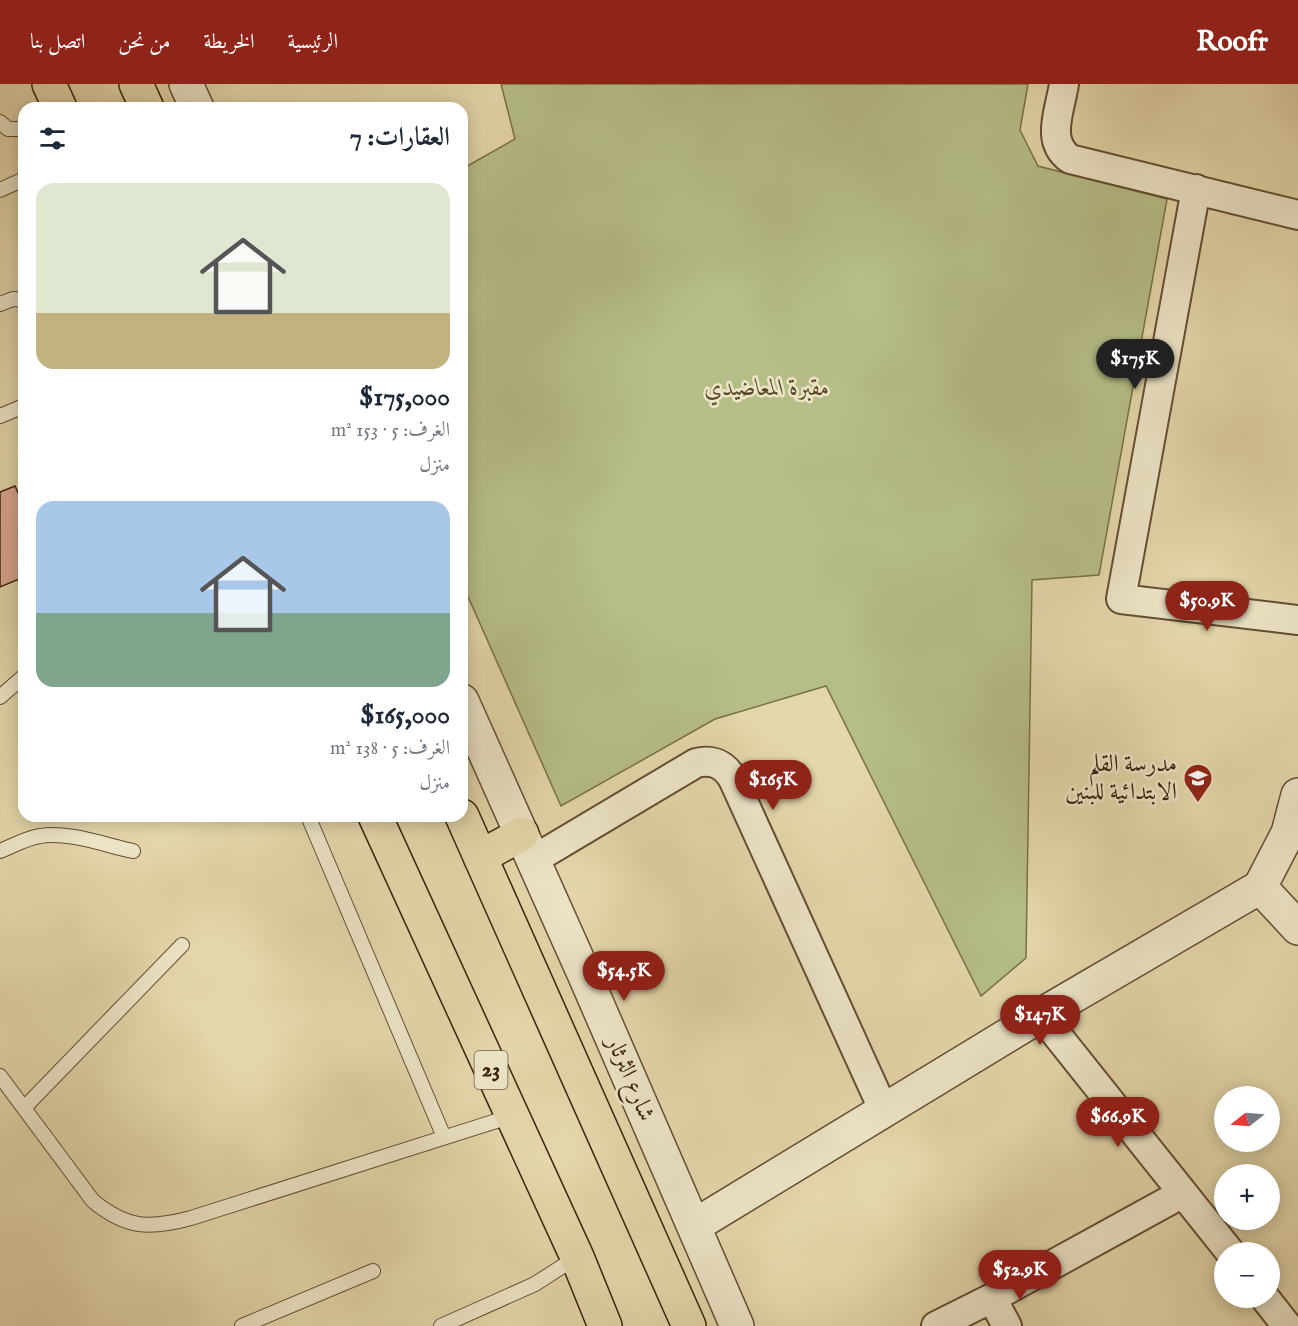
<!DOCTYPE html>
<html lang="ar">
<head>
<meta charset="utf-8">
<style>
  body { margin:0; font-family:"IM FELL English",Amiri,serif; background:#f6f6f7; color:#1f2937; direction:rtl; height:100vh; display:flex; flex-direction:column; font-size:22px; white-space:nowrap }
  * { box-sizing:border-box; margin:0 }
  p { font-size:20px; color:#747a83 }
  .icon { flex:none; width:33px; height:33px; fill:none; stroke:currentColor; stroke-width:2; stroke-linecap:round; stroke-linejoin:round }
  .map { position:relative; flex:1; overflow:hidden; direction:ltr }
  .panel { position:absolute; left:18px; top:18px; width:450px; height:720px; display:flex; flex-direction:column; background:#fff; border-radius:18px; box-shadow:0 3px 15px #0003; direction:rtl }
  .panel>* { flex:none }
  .needle { width:39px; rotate:253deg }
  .controls { position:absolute; left:1214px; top:1002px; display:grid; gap:12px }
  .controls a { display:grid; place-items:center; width:66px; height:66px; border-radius:50%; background:#fff; box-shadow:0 3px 15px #0003; font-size:30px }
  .price { position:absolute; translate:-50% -51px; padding:0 14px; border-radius:21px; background:#8f2418; color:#fff; font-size:20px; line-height:39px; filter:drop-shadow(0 2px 3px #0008) }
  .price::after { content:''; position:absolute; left:50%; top:36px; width:18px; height:14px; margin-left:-9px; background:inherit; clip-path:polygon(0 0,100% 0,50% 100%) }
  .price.selected { background:#222; color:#fff }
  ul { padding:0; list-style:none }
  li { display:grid; align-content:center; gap:12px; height:318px; padding:0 18px }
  li span { display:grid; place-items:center; height:186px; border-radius:18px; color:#555 }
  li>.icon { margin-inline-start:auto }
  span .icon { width:108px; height:108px; fill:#fffc; stroke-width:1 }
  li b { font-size:26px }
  h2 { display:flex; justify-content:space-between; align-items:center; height:72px; padding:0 18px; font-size:26px }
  header { display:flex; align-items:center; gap:36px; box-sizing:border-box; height:84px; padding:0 30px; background:#8f2418; color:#fff }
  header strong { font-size:28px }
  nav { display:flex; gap:33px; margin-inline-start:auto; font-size:21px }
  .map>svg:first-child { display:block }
  .green { fill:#b6be87; stroke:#787049; stroke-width:1.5 }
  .building { fill:#deab93; stroke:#3b210b; stroke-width:1.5 }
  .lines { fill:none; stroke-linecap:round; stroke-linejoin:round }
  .service-casing { stroke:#654e33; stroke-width:16 }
  .minor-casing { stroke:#654e33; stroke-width:32 }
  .tertiary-casing { stroke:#654e33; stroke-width:36 }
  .primary-casing { stroke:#3b210b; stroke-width:36 }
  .service { stroke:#ede5c8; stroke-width:14 }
  .minor { stroke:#ede5c8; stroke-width:28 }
  .tertiary { stroke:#ede5c8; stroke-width:33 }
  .primary { stroke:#e4d7ab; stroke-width:33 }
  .labels { text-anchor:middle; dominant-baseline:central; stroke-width:5; stroke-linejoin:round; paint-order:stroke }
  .shield { fill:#ede5c8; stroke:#705c44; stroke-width:1.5 }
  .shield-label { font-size:22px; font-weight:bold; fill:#3b210b }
  .park-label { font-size:24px; font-style:italic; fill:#5a482a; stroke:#ede5c8 }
  .poi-label { font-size:24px; fill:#3b210b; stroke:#ede5c8; text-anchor:end }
  .street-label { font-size:24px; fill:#3b210b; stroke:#ede5c8 }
</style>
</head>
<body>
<header>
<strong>Roofr</strong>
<nav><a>الرئيسية</a><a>الخريطة</a><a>من نحن</a><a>اتصل بنا</a></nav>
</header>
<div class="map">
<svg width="1298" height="1242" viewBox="0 0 1298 1242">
  <rect width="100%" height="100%" fill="#e4d7ab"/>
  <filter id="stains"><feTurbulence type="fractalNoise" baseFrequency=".00333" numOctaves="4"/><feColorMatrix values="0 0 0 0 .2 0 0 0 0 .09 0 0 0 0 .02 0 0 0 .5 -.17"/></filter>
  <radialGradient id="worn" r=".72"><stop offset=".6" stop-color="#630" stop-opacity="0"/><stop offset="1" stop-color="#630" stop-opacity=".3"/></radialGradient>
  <!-- green -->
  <path class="green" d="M501 0H1028L1020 46 1038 82 1167 115 1099 491 1032 496 1026 874 981 912 826 602 715 635 561 722 462 499V85L515 55Z"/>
  <!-- building -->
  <path class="building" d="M15 402 24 422V493L0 503V408Z"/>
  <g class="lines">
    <!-- service casing -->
    <g class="service-casing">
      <path id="service" d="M0 38 8 45H24
        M0 106 24 95
        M0 220 13 215 24 216
        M0 332 24 322
        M0 613 24 592
        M308 732 444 1053
        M0 767C13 762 26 754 40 752 67 747 105 761 133 767
        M0 992 93 1117C127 1145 150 1145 191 1134L512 1032
        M24 1024 182 861
        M242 1242 373 1187
        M441 1242 535 1200 577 1173"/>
    </g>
    <!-- minor casing -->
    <g class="minor-casing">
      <path id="minor" d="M1064 0C1060 27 1045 57 1070 75L1298 131
        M1196 105 1121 515 1298 536
        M533 776 696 679C712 675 724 680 733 695L884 1027
        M1041 931 1230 1168
        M992 1214 1007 1242
        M1265 1214 1287 1242
        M936 1242 992 1214 1183 1109"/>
    </g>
    <!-- tertiary casing -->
    <g class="tertiary-casing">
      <path id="tertiary" d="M186 0 197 24
        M462 617 585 892 737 1242
        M1260 803 1298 844
        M694 1142 1041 931 1260 803 1288 749 1298 711"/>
    </g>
    <!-- primary casing -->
    <g class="primary-casing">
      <path id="primary" d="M49 0 60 24
        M136 0 147 24
        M375 732 577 1173 605 1242
        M462 732 689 1242
        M480 773 522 750"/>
    </g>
    <!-- service -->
    <use href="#service" class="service"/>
    <!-- minor -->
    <use href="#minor" class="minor"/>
    <!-- tertiary -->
    <use href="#tertiary" class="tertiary"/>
    <!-- primary -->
    <use href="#primary" class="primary"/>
  </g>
  <!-- icons -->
  <defs>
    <g id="school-pin" transform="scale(1.5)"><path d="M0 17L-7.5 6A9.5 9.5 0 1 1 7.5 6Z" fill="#8f2418" stroke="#ede5c8"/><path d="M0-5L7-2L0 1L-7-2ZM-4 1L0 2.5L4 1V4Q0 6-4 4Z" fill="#fff"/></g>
  </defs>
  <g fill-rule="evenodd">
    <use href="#school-pin" x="1198" y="694"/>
  </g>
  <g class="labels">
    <!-- shield labels -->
    <rect class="shield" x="474.5" y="967" width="33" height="38" rx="4.5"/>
    <g class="shield-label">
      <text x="491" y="986">23</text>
    </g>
    <!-- park labels -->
    <g class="park-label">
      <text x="767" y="304">مقبرة المعاضيدي</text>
    </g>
    <!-- poi labels -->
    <g class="poi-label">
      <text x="1177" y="680">مدرسة القلم<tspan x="1177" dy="28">الابتدائية للبنين</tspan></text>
    </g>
    <!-- street labels -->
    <g class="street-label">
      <text transform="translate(630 995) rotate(67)">شارع الثرثار</text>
    </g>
  </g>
  <rect width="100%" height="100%" filter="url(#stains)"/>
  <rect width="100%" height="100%" fill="url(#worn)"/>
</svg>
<div class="controls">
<a><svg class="needle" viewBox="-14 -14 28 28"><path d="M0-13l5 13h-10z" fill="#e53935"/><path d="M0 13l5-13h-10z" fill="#747a83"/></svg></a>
<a>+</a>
<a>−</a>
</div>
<b class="price selected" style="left:1135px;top:306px">$175K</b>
<b class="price" style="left:1207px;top:548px">$50.9K</b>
<b class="price" style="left:773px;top:727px">$165K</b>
<b class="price" style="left:624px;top:918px">$54.5K</b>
<b class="price" style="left:1040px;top:962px">$147K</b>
<b class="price" style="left:1118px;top:1064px">$66.9K</b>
<b class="price" style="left:1020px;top:1217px">$52.9K</b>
<section class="panel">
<h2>العقارات: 7<svg class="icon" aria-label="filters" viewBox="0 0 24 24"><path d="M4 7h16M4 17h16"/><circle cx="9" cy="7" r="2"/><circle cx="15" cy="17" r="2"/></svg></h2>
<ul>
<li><span style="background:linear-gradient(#dfe7d0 70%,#c2b280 0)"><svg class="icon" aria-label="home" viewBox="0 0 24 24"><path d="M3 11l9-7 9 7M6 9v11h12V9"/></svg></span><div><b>$175,000</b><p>الغرف: 5 · 153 m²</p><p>منزل</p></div></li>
<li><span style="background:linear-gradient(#a9c7e8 60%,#7fa58c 0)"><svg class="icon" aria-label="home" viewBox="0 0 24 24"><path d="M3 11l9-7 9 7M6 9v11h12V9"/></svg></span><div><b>$165,000</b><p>الغرف: 5 · 138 m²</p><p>منزل</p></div></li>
</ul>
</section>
</div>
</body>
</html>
